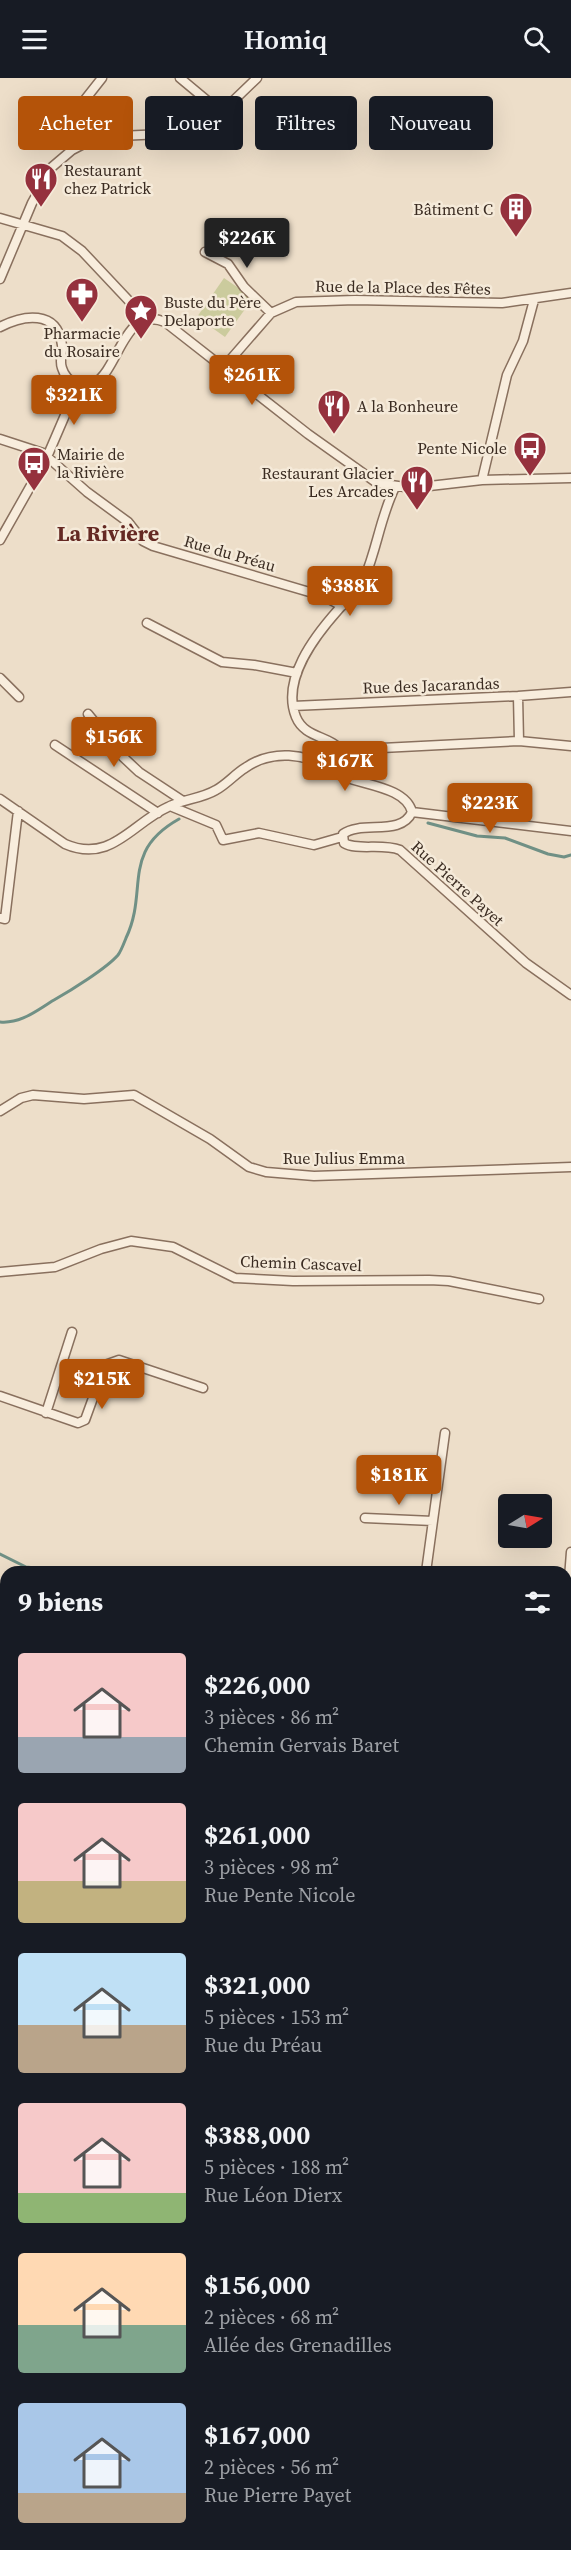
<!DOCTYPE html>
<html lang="fr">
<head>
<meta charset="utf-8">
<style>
  body { margin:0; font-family:"Source Serif 4",serif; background:#20242c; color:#f1f3f6; height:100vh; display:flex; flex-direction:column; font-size:22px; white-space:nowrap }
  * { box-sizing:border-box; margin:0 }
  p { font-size:20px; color:#9ea1a6 }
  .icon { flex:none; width:33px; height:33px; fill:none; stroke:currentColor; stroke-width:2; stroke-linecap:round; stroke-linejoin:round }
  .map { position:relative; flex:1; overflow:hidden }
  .drawer { position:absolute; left:0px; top:1488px; width:572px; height:984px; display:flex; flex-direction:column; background:#171b24; border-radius:18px 18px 0 0; box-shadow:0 6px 24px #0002 }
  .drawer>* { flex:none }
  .top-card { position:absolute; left:18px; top:18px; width:536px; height:54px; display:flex; gap:12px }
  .needle { width:39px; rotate:79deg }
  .fabs { position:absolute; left:498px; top:1416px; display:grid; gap:12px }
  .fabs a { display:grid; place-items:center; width:54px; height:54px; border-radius:6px; background:#171b24; box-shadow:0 6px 24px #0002; font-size:30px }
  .price { position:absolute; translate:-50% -51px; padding:0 14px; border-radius:6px; background:#b45309; color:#fff; font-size:20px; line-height:39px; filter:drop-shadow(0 2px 3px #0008) }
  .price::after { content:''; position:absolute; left:50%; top:36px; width:18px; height:14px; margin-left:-9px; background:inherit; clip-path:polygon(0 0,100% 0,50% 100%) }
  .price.on { background:#222; color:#fff }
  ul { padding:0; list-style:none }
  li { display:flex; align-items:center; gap:18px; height:150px; padding:0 18px }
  li span { display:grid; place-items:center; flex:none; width:168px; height:120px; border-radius:6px; color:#555 }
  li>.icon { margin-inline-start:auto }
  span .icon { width:72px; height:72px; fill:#fffc; stroke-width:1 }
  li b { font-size:26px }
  h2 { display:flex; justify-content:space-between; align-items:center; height:72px; padding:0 18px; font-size:26px }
  .chip { padding:0 21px; border-radius:6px; background:#171b24; box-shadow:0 6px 24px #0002; font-size:21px; line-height:54px }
  .chip.on { background:#b45309; color:#fff }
  header { display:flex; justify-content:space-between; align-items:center; height:78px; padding:0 18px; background:#171b24; font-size:27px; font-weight:600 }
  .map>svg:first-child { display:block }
  .farmland { fill:#e2d7b7 }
  .green { fill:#cbcb9d }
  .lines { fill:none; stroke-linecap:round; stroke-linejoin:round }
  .stream { stroke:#709085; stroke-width:3 }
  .street-casing { stroke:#89705e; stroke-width:11 }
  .secondary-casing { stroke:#6b5241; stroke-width:15 }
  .street { stroke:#f8eddd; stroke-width:8 }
  .secondary { stroke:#f8eddd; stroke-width:12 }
  .labels { text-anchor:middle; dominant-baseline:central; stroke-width:5; stroke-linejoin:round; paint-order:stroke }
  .poi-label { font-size:16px; fill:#3a2b21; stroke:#f5ead9; text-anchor:start }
  .street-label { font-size:16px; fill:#3a2b21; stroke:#f5ead9 }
  .district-label { font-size:22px; font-weight:bold; fill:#652923; stroke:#f5ead9 }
</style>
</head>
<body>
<header><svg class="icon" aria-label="menu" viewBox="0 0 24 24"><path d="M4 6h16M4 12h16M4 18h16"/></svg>Homiq<svg class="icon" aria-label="search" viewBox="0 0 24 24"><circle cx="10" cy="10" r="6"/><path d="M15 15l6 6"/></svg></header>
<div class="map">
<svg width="571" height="2472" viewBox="0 0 571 2472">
  <rect width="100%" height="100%" fill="#eddec9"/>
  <!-- farmland -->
  <path class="farmland" d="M566 1654H571V2472H419L412 2466H566Z"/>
  <!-- green -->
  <path class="green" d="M224 200 253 220 225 259 197 239Z"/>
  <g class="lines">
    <!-- stream -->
    <path class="stream" d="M428 745 477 758 505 760 548 776 564 779 571 777
      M0 944C21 946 37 932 54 922 70 913 107 890 118 877 121 873 124 865 126 860 149 812 120 774 179 741
      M0 1476 26 1489 73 1494
      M566 1644 571 1645"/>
    <!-- street casing -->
    <g class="street-casing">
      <path id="street" d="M180 0 222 35
        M59 63 72 38 102 0
        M0 140 62 158 82 173 146 241
        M205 174 228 186 244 209 271 235
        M0 201 32 125 52 89 72 72 97 59 185 55 204 51 257 0
        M0 249C23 237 57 231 62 267 63 275 59 283 62 290 66 304 83 312 95 305 120 289 124 227 165 244L308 356 377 405 412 410 482 402 571 400
        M224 289 271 235 296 224 355 222 502 225 571 215
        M0 361 43 375 87 414 128 444 143 463 153 468 323 518 342 528
        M482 402 507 297 523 263 534 222
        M0 462 47 379 78 307
        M147 545 222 584 254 587 297 595
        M0 600 19 619
        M518 618 519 663
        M293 628 518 618 571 614
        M88 636 123 679 139 694 183 723
        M55 667 158 735
        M330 685a11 11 0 1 1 22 0a11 11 0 1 1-22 0Z
        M342 674C331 657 305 661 296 639 281 602 314 559 338 532 347 522 358 514 364 501 377 471 380 440 395 409
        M344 674 362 671 519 663 571 668
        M336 695C356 707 405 707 412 734 401 759 362 742 343 756L344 765C357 773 382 765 400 772L526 885 571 917
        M0 721 65 766C111 786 132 745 168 729 183 721 201 721 216 712 227 706 235 696 245 690 272 671 306 675 332 692
        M170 728 216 747 223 762 259 755 314 767 342 759
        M412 734 571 753
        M0 840 5 841 18 733
        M0 1033 21 1020 33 1017 84 1021 134 1017 210 1061 249 1089 266 1094 314 1098 571 1089
        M0 1194 55 1189 101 1171 131 1163 173 1169 235 1200 293 1203 429 1202 449 1203 539 1221
        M0 1318 78 1345 85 1342 105 1287 119 1282 203 1310
        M46 1335 72 1254
        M365 1440 433 1443
        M426 1494 445 1355
        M0 1526 6 1528
        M566 1539 571 1474
        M566 1609 571 1607
        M0 2058 6 2062
        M0 2093 6 2097
        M0 2208 6 2211
        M0 2318 6 2321
        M0 2413 6 2416"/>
    </g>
    <!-- secondary casing -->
    <g class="secondary-casing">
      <path id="secondary" d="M219 2466 224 2472
        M566 2466 571 2459
        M60 2472 82 2466"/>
    </g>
    <!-- street -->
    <use href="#street" class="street"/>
    <!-- secondary -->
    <use href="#secondary" class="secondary"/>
  </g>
  <!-- icons -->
  <defs>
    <g id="restaurant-pin" transform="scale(1.725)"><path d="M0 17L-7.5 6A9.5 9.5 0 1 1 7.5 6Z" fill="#95313d" stroke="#f5ead9"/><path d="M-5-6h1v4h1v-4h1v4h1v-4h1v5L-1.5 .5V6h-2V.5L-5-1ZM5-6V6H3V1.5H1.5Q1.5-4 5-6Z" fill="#fff"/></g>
    <g id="building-pin" transform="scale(1.725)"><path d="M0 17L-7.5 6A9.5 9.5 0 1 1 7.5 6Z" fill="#95313d" stroke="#f5ead9"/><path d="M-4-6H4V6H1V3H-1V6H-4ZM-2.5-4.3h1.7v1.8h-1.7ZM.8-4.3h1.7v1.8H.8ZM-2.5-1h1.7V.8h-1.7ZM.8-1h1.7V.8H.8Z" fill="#fff"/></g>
    <g id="pharmacy-pin" transform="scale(1.725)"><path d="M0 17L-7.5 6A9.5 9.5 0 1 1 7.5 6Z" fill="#95313d" stroke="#f5ead9"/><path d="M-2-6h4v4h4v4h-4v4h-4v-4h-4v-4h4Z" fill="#fff"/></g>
    <g id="sight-pin" transform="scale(1.725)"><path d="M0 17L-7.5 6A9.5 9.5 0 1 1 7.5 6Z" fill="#95313d" stroke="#f5ead9"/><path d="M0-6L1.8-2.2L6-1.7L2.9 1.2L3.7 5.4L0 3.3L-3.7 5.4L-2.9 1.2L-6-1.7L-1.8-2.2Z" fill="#fff"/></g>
    <g id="bus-pin" transform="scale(1.725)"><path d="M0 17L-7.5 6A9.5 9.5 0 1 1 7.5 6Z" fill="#95313d" stroke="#f5ead9"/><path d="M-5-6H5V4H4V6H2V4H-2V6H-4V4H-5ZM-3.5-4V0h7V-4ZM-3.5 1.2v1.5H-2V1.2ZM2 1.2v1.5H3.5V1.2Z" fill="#fff"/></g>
  </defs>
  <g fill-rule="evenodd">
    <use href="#restaurant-pin" x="41" y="101"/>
    <use href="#building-pin" x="516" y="131"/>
    <use href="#pharmacy-pin" x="82" y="216"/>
    <use href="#sight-pin" x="141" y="233"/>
    <use href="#restaurant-pin" x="334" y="328"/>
    <use href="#bus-pin" x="530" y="370"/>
    <use href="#bus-pin" x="34" y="385"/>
    <use href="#restaurant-pin" x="417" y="404"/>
  </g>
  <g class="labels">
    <!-- poi labels -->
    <g class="poi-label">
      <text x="64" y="92">Restaurant<tspan x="64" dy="18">chez Patrick</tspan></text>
      <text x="493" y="131" text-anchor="end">Bâtiment C</text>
      <text x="164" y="224">Buste du Père<tspan x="164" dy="18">Delaporte</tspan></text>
      <text x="82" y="255" text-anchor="middle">Pharmacie<tspan x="82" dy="18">du Rosaire</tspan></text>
      <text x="357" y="328">A la Bonheure</text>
      <text x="507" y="370" text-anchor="end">Pente Nicole</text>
      <text x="57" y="376">Mairie de<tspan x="57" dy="18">la Rivière</tspan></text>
      <text x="394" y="395" text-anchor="end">Restaurant Glacier<tspan x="394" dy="18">Les Arcades</tspan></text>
    </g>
    <!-- street labels -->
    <g class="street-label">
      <text transform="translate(403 209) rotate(1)">Rue de la Place des Fêtes</text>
      <text transform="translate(230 475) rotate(16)">Rue du Préau</text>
      <text transform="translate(431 607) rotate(-2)">Rue des Jacarandas</text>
      <text transform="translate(458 805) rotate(42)">Rue Pierre Payet</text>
      <text x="344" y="1080">Rue Julius Emma</text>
      <text transform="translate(301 1185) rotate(2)">Chemin Cascavel</text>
    </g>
    <!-- district labels -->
    <g class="district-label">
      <text x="108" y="455">La Rivière</text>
    </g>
  </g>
</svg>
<div class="fabs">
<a><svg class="needle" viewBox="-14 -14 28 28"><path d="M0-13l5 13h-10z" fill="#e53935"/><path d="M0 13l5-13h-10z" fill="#9ea1a6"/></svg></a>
</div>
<b class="price on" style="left:247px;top:191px">$226K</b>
<b class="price" style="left:252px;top:328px">$261K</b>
<b class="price" style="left:74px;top:348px">$321K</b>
<b class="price" style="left:350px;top:539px">$388K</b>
<b class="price" style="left:114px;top:690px">$156K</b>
<b class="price" style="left:345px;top:714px">$167K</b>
<b class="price" style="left:490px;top:756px">$223K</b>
<b class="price" style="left:102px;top:1332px">$215K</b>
<b class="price" style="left:399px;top:1428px">$181K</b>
<div class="top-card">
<a class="chip on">Acheter</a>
<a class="chip">Louer</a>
<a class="chip">Filtres</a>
<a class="chip">Nouveau</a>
</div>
<section class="drawer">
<h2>9 biens<svg class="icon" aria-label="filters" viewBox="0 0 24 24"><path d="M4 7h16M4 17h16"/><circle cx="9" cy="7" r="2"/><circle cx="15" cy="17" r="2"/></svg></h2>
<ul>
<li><span style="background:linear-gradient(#f6c9c9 70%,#9aa5b1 0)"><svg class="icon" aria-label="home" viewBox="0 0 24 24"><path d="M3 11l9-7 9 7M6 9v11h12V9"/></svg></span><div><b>$226,000</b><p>3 pièces · 86 m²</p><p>Chemin Gervais Baret</p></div></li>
<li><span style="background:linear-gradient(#f6c9c9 65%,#c2b280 0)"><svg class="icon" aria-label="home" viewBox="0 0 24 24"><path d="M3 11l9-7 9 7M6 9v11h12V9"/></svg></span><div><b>$261,000</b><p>3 pièces · 98 m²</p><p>Rue Pente Nicole</p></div></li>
<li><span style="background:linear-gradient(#bfe0f5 60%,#b9a48a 0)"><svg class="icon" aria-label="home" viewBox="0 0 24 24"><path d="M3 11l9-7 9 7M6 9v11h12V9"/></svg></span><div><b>$321,000</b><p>5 pièces · 153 m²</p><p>Rue du Préau</p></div></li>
<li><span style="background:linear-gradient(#f6c9c9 75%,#8fb573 0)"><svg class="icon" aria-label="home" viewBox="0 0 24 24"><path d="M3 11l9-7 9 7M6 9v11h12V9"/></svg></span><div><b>$388,000</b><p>5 pièces · 188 m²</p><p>Rue Léon Dierx</p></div></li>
<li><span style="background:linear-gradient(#ffd9b3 60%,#7fa58c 0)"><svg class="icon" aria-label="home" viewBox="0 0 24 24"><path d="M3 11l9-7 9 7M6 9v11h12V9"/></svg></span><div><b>$156,000</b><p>2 pièces · 68 m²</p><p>Allée des Grenadilles</p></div></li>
<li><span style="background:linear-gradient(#a9c7e8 75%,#b9a48a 0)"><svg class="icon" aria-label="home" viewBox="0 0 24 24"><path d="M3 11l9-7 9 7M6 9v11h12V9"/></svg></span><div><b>$167,000</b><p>2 pièces · 56 m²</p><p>Rue Pierre Payet</p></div></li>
</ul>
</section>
</div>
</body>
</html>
